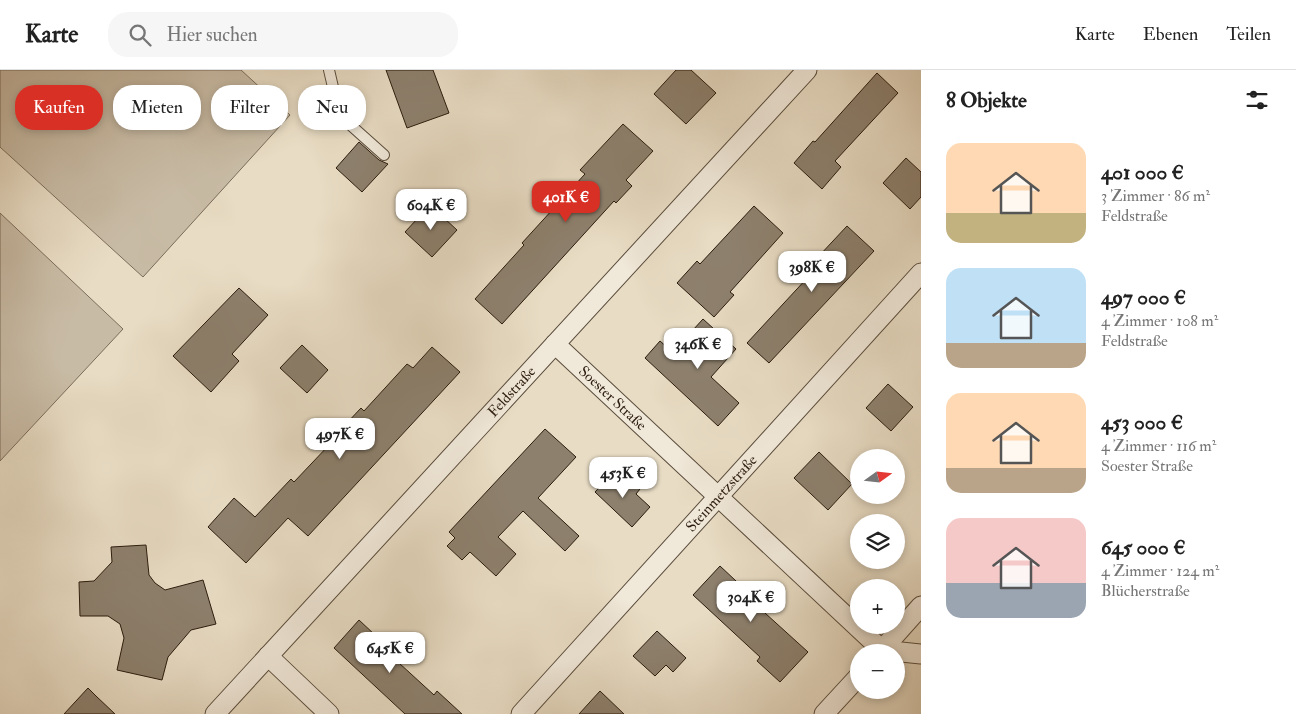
<!DOCTYPE html>
<html lang="de">
<head>
<meta charset="utf-8">
<style>
  body { margin:0; font-family:"IM FELL Double Pica",serif; background:#f6f6f6; color:#222; height:100vh; display:flex; flex-direction:column; font-size:19px; white-space:nowrap }
  * { box-sizing:border-box; margin:0 }
  p { font-size:16px; color:#767676 }
  .icon { flex:none; width:28px; height:28px; fill:none; stroke:currentColor; stroke-width:2; stroke-linecap:round; stroke-linejoin:round }
  .map { position:relative; flex:1; overflow:hidden }
  .drawer { display:flex; flex-direction:column; background:#fff; width:375px }
  .drawer>* { flex:none }
  .banner { position:absolute; left:15px; top:15px; width:475px; height:45px; display:flex; gap:10px }
  .needle { width:32px; rotate:75deg }
  .controls { position:absolute; left:850px; top:379px; display:grid; gap:10px }
  .controls a { display:grid; place-items:center; width:55px; height:55px; border-radius:50%; background:#fff; box-shadow:0 2px 8px #0003; font-size:25px }
  .price { position:absolute; translate:-50% -42px; padding:0 11px; border-radius:10px; background:#fff; color:#222; font-size:16px; line-height:32px; filter:drop-shadow(0 1px 2px #0008) }
  .price::after { content:''; position:absolute; left:50%; top:30px; width:15px; height:11px; margin-left:-8px; background:inherit; clip-path:polygon(0 0,100% 0,50% 100%) }
  .price.selected { background:#d93025; color:#fff }
  ul { padding:0; list-style:none }
  li { display:flex; align-items:center; gap:15px; height:125px; padding:0 25px }
  li span { display:grid; place-items:center; flex:none; width:140px; height:100px; border-radius:15px; color:#555 }
  li>.icon { margin-inline-start:auto }
  span .icon { width:60px; height:60px; fill:#fffc; stroke-width:1 }
  li b { font-size:21px }
  h2 { display:flex; justify-content:space-between; align-items:center; height:60px; padding:0 25px; font-size:21px }
  .chip { padding:0 18px; border-radius:20px; background:#fff; box-shadow:0 2px 8px #0003; font-size:18px; line-height:45px }
  .chip.selected { background:#d93025; color:#fff }
  header { display:flex; align-items:center; gap:30px; box-sizing:border-box; height:70px; padding:0 25px; background:#fff; border-bottom:1px solid #e0e0e0 }
  header strong { font-size:24px }
  nav { display:flex; gap:28px; margin-inline-start:auto; font-size:18px }
  .search { width:350px; height:45px; background:#f6f6f6; display:flex; align-items:center; gap:12px; box-sizing:border-box; padding:0 18px; border-radius:20px; color:#767676; font-size:19px }
  main { display:flex; flex:1; min-height:0 }
  .map>svg:first-child { display:block }
  .grass { fill:#c8bba5; stroke:#7a6c5a }
  .building { fill:#8d806d; stroke:#2b1c0e }
  .lines { fill:none; stroke-linecap:round; stroke-linejoin:round }
  .lane-casing { stroke:#5a4c3c; stroke-width:12 }
  .street-casing { stroke:#5a4c3c; stroke-width:21 }
  .lane { stroke:#f0e8d9; stroke-width:10 }
  .street { stroke:#f0e8d9; stroke-width:19 }
  .labels { text-anchor:middle; dominant-baseline:central; stroke-width:4; stroke-linejoin:round; paint-order:stroke }
  .street-label { font-size:15px; fill:#2b1c0e; stroke:#f0e8d9 }
</style>
</head>
<body>
<header>
<strong>Karte</strong>
<div class="search"><svg class="icon" aria-label="search" viewBox="0 0 24 24"><circle cx="10" cy="10" r="6"/><path d="M15 15l6 6"/></svg>Hier suchen</div>
<nav><a>Karte</a><a>Ebenen</a><a>Teilen</a></nav>
</header>
<main>
<div class="map">
<svg width="921" height="644" viewBox="0 0 921 644">
  <rect width="100%" height="100%" fill="#e8dcc4"/>
  <filter id="stains"><feTurbulence type="fractalNoise" baseFrequency=".004" numOctaves="4"/><feColorMatrix values="0 0 0 0 .2 0 0 0 0 .09 0 0 0 0 .02 0 0 0 .5 -.17"/></filter>
  <radialGradient id="worn" r=".72"><stop offset=".6" stop-color="#630" stop-opacity="0"/><stop offset="1" stop-color="#630" stop-opacity=".3"/></radialGradient>
  <!-- grass -->
  <path class="grass" d="M0 0H241L290 45 143 207 0 77Z
    M0 143 123 259 0 391Z"/>
  <!-- building -->
  <path class="building" d="M386 0H433L449 43 407 58Z
    M676 0H691L716 23 686 54 654 24Z
    M877 3 898 23 835 91 841 97 822 119 794 93 813 71 815 72Z
    M623 54 653 81 626 110 632 116 616 133 614 131 502 254 475 229 524 175 522 173 585 104 580 100Z
    M359 72 379 90 388 94 362 122 336 98Z
    M906 88 921 102V127L910 139 883 113Z
    M430 135 457 160 432 187 405 162Z
    M754 136 783 163 730 222 734 225 714 247 677 213 697 191 700 194Z
    M847 156 874 181 769 293 747 273 809 206 804 202Z
    M239 218 268 245 232 284 239 291 211 322 173 286Z
    M703 249 736 279 711 307 739 333 718 356 645 288 660 271 669 279 679 269 682 272Z
    M302 275 328 300 307 323 280 298Z
    M432 277 460 302 308 466 288 448 246 493 208 457 234 428 255 447 291 409 294 412 347 356 345 355 361 338 364 341 407 294 413 298Z
    M888 314 913 337 891 361 866 338Z
    M545 359 576 387 538 428 579 466 565 481 523 441 498 467 516 484 496 506 470 482 462 490 447 476 455 468 449 462Z
    M819 382 852 414 828 440 794 408Z
    M613 403 622 411 626 407 640 419 636 424 650 437 632 457 595 422Z
    M146 475 149 505 155 513 165 520 203 510 216 554 191 560 168 587 162 610 117 600 124 568 120 554 108 546H80L79 512 94 511 112 492 111 477Z
    M720 496 767 540 765 543 808 582 780 612 757 591 760 587 693 525Z
    M359 550 390 579 387 582 434 625 437 621 462 644H405L334 578Z
    M657 561 686 588 673 602 666 595 655 606 633 586Z
    M88 618 96 626 115 644H64Z
    M600 621 624 644H579Z"/>
  <g class="lines">
    <!-- lane casing -->
    <g class="lane-casing">
      <path id="lane" d="M329 0 336 30 346 51 384 85"/>
    </g>
    <!-- street casing -->
    <g class="street-casing">
      <g id="street">
        <path id="s1" d="M555 274 882 580 921 584"/>
        <path d="M880 582 921 536"/>
        <path d="M268 586 329 644"/>
        <path id="s2" d="M215 644 807 0"/>
        <path id="s3" d="M521 644 921 203"/>
        <path d="M824 644 859 606"/>
      </g>
    </g>
    <!-- lane -->
    <use href="#lane" class="lane"/>
    <!-- street -->
    <use href="#street" class="street"/>
  </g>
  <g class="labels">
    <!-- street labels -->
    <g class="street-label">
      <text stroke="none"><textPath href="#s2" startOffset="438">Feldstraße</textPath></text>
      <text stroke="none"><textPath href="#s1" startOffset="79">Soester Straße</textPath></text>
      <text stroke="none"><textPath href="#s3" startOffset="298">Steinmetzstraße</textPath></text>
    </g>
  </g>
  <rect width="100%" height="100%" filter="url(#stains)"/>
  <rect width="100%" height="100%" fill="url(#worn)"/>
</svg>
<div class="controls">
<a><svg class="needle" viewBox="-14 -14 28 28"><path d="M0-13l5 13h-10z" fill="#e53935"/><path d="M0 13l5-13h-10z" fill="#767676"/></svg></a>
<a><svg class="icon" aria-label="layers" viewBox="0 0 24 24"><path d="M12 4l9 5-9 5-9-5zM3 14l9 5 9-5"/></svg></a>
<a>+</a>
<a>−</a>
</div>
<b class="price selected" style="left:566px;top:153px">401K €</b>
<b class="price" style="left:431px;top:161px">604K €</b>
<b class="price" style="left:812px;top:223px">398K €</b>
<b class="price" style="left:698px;top:300px">346K €</b>
<b class="price" style="left:340px;top:390px">497K €</b>
<b class="price" style="left:623px;top:429px">453K €</b>
<b class="price" style="left:751px;top:553px">304K €</b>
<b class="price" style="left:390px;top:604px">645K €</b>
<div class="banner">
<a class="chip selected">Kaufen</a>
<a class="chip">Mieten</a>
<a class="chip">Filter</a>
<a class="chip">Neu</a>
</div>
</div>
<section class="drawer">
<h2>8 Objekte<svg class="icon" aria-label="filters" viewBox="0 0 24 24"><path d="M4 7h16M4 17h16"/><circle cx="9" cy="7" r="2"/><circle cx="15" cy="17" r="2"/></svg></h2>
<ul>
<li><span style="background:linear-gradient(#ffd9b3 70%,#c2b280 0)"><svg class="icon" aria-label="home" viewBox="0 0 24 24"><path d="M3 11l9-7 9 7M6 9v11h12V9"/></svg></span><div><b>401 000 €</b><p>3 Zimmer · 86 m²</p><p>Feldstraße</p></div></li>
<li><span style="background:linear-gradient(#bfe0f5 75%,#b9a48a 0)"><svg class="icon" aria-label="home" viewBox="0 0 24 24"><path d="M3 11l9-7 9 7M6 9v11h12V9"/></svg></span><div><b>497 000 €</b><p>4 Zimmer · 108 m²</p><p>Feldstraße</p></div></li>
<li><span style="background:linear-gradient(#ffd9b3 75%,#b9a48a 0)"><svg class="icon" aria-label="home" viewBox="0 0 24 24"><path d="M3 11l9-7 9 7M6 9v11h12V9"/></svg></span><div><b>453 000 €</b><p>4 Zimmer · 116 m²</p><p>Soester Straße</p></div></li>
<li><span style="background:linear-gradient(#f6c9c9 65%,#9aa5b1 0)"><svg class="icon" aria-label="home" viewBox="0 0 24 24"><path d="M3 11l9-7 9 7M6 9v11h12V9"/></svg></span><div><b>645 000 €</b><p>4 Zimmer · 124 m²</p><p>Blücherstraße</p></div></li>
</ul>
</section>
</main>
</body>
</html>
